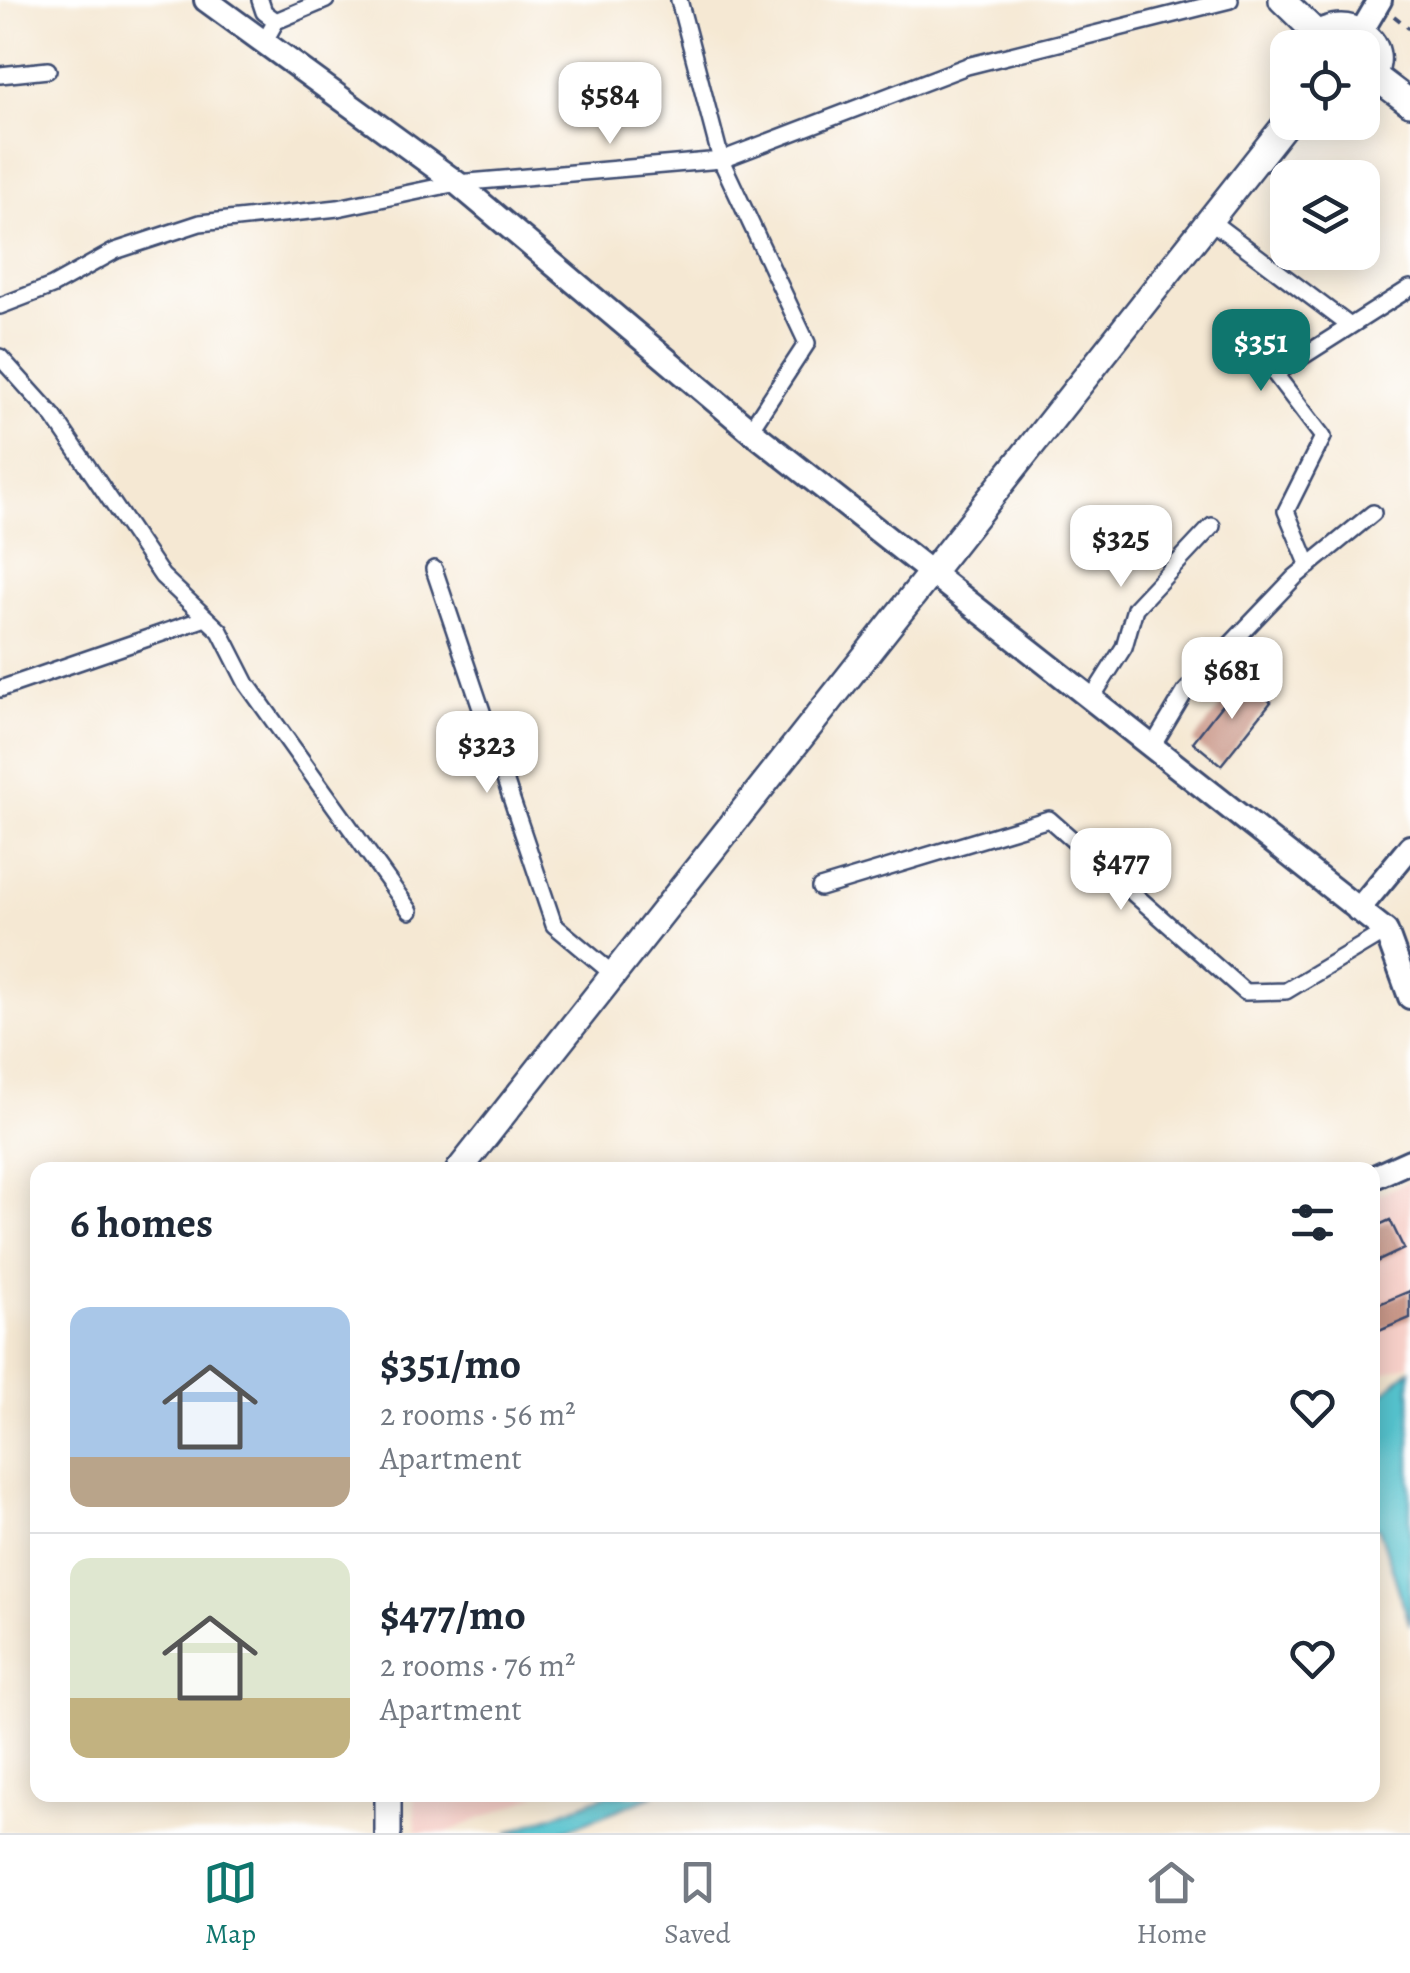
<!DOCTYPE html>
<html lang="en">
<head>
<meta charset="utf-8">
<style>
  body { margin:0; font-family:Alegreya,serif; background:#f6f6f7; color:#1f2937; height:100vh; display:flex; flex-direction:column; font-size:38px; white-space:nowrap }
  * { box-sizing:border-box; margin:0 }
  p { font-size:32px; color:#747a83 }
  .icon { flex:none; width:55px; height:55px; fill:none; stroke:currentColor; stroke-width:2; stroke-linecap:round; stroke-linejoin:round }
  .map { position:relative; flex:1; overflow:hidden }
  .sheet { position:absolute; left:30px; top:1162px; width:1350px; height:640px; display:flex; flex-direction:column; background:#fff; border-radius:20px; box-shadow:0 5px 25px #0003 }
  .sheet>* { flex:none }
  .buttons { position:absolute; left:1270px; top:30px; display:grid; gap:20px }
  .buttons a { display:grid; place-items:center; width:110px; height:110px; border-radius:20px; background:#fff; box-shadow:0 5px 25px #0003; font-size:50px }
  .price { position:absolute; translate:-50% -85px; padding:0 22px; border-radius:20px; background:#fff; color:#222; font-size:32px; line-height:65px; filter:drop-shadow(0 2px 5px #0008) }
  .price::after { content:''; position:absolute; left:50%; top:60px; width:30px; height:22px; margin-left:-15px; background:inherit; clip-path:polygon(0 0,100% 0,50% 100%) }
  .price.current { background:#0f766e; color:#fff }
  ul { padding:0; list-style:none }
  li { display:flex; align-items:center; gap:30px; height:250px; padding:0 40px }
  li+li { border-top:2px solid #e0e1e3 }
  li span { display:grid; place-items:center; flex:none; width:280px; height:200px; border-radius:20px; color:#555 }
  li>.icon { margin-inline-start:auto }
  span .icon { width:120px; height:120px; fill:#fffc; stroke-width:1 }
  li b { font-size:42px }
  h2 { display:flex; justify-content:space-between; align-items:center; height:120px; padding:0 40px; font-size:42px }
  .dock { display:flex; justify-content:space-around; align-items:center; height:140px; border-top:2px solid #e0e1e3; background:#fff; font-size:28px; color:#747a83 }
  .dock a { display:grid; justify-items:center; gap:5px }
  .dock .current { color:#0f766e }
  .map>svg:first-child { display:block }
  .built { fill:#f7d0c9 }
  .water { fill:#57c4cf; stroke:#397a96; stroke-width:2.5 }
  .building { fill:#ca998a }
  .lines { fill:none; stroke-linecap:round; stroke-linejoin:round }
  .street-casing { stroke:#3c4b70; stroke-width:20 }
  .secondary-casing { stroke:#3c4b70; stroke-width:28 }
  .primary-casing { stroke:#3c4b70; stroke-width:30 }
  .path { stroke:#3c4b70; stroke-width:4; stroke-dasharray:8 8; stroke-linecap:butt }
  .street { stroke:#fff; stroke-width:15 }
  .secondary { stroke:#fff; stroke-width:22 }
  .primary { stroke:#fff; stroke-width:25 }
</style>
</head>
<body>
<div class="map">
<svg width="1410" height="1833" viewBox="0 0 1410 1833">
  <rect width="100%" height="100%" fill="#fff"/>
  <filter id="ink" filterUnits="userSpaceOnUse"><feTurbulence type="fractalNoise" baseFrequency=".01" numOctaves="2"/><feDisplacementMap in="SourceGraphic" scale="20" xChannelSelector="R" yChannelSelector="G"/><feConvolveMatrix kernelMatrix="1 2 1 2 8 2 1 2 1" color-interpolation-filters="sRGB"/></filter>
  <filter id="wash" filterUnits="userSpaceOnUse"><feTurbulence type="fractalNoise" baseFrequency=".0048" numOctaves="4" result="noise"/><feDisplacementMap in="SourceGraphic" scale="40" xChannelSelector="R" yChannelSelector="G"/><feGaussianBlur stdDeviation="2.25" result="paint"/><feColorMatrix in="noise" values="0 0 0 0 0 0 0 0 0 0 0 0 0 0 0 0 0 1.4 0 .05"/><feComposite in="paint" operator="in"/></filter>
  <g filter="url(#wash)">
    <rect width="100%" height="100%" fill="#f5e8d3"/>
    <!-- built -->
    <path class="built" d="M1410 1181V1364L1373 1377 1372 1197Z
      M414 1795H538L445 1833H416Z"/>
    <!-- water -->
    <path class="water" d="M1410 1369V1625L1379 1528 1372 1527 1373 1403Z
      M606 1795H655L558 1833H507Z"/>
    <g id="blocks">
      <!-- building -->
      <path class="building" d="M1242 679 1271 702 1221 765 1193 742Z
        M1390 1220 1404 1249 1372 1264V1228Z
        M1410 1291V1318L1372 1334V1307Z"/>
    </g>
  </g>
  <g filter="url(#ink)">
    <use href="#blocks" fill-opacity="0" stroke="#3c4b70" stroke-width="2.5"/>
    <g class="lines">
      <!-- street casing -->
      <g class="street-casing">
        <path id="street" d="M260 0 264 12 276 21
          M679 0 721 160 807 343 750 430
          M263 44 276 21 326 0
          M0 75 48 70
          M1208 219 1350 326
          M0 306 52 286 115 251 200 223 338 208 457 183 721 160 967 66 1230 0
          M0 357 54 417 162 576 220 631 247 684 410 911
          M1309 566 1286 511 1323 437 1275 374 1410 288
          M434 569 554 925 613 974
          M0 689 206 618
          M1091 699 1124 647 1135 608 1212 526
          M1152 747 1185 692 1295 577 1373 513
          M820 888 1049 819 1245 992 1286 991 1386 931"/>
      </g>
      <!-- secondary casing -->
      <g class="secondary-casing">
        <path id="secondary" d="M206 0 457 183 750 430 1386 931 1410 997
          M1367 22 1380 0
          M1358 910 1410 847
          M1372 1178 1410 1161"/>
      </g>
      <!-- primary casing -->
      <g class="primary-casing">
        <path id="primary" d="M1282 0 1314 31
          M1308 48C1332 0 1410 44 1362 88
          M1377 78 1410 103
          M459 1170 1288 121
          M388 1833V1795"/>
      </g>
      <!-- path -->
      <path class="path" d="M1394 16 1410 29"/>
      <!-- street -->
      <use href="#street" class="street"/>
      <!-- secondary -->
      <use href="#secondary" class="secondary"/>
      <!-- primary -->
      <use href="#primary" class="primary"/>
    </g>
  </g>
</svg>
<div class="buttons">
<a><svg class="icon" aria-label="locate" viewBox="0 0 24 24"><circle cx="12" cy="12" r="6"/><path d="M12 2v4M12 18v4M2 12h4M18 12h4"/></svg></a>
<a><svg class="icon" aria-label="layers" viewBox="0 0 24 24"><path d="M12 4l9 5-9 5-9-5zM3 14l9 5 9-5"/></svg></a>
</div>
<b class="price" style="left:610px;top:147px">$584</b>
<b class="price current" style="left:1261px;top:394px">$351</b>
<b class="price" style="left:1121px;top:590px">$325</b>
<b class="price" style="left:1232px;top:722px">$681</b>
<b class="price" style="left:487px;top:796px">$323</b>
<b class="price" style="left:1121px;top:913px">$477</b>
<section class="sheet">
<h2>6 homes<svg class="icon" aria-label="filters" viewBox="0 0 24 24"><path d="M4 7h16M4 17h16"/><circle cx="9" cy="7" r="2"/><circle cx="15" cy="17" r="2"/></svg></h2>
<ul>
<li><span style="background:linear-gradient(#a9c7e8 75%,#b9a48a 0)"><svg class="icon" aria-label="home" viewBox="0 0 24 24"><path d="M3 11l9-7 9 7M6 9v11h12V9"/></svg></span><div><b>$351/mo</b><p>2 rooms · 56 m²</p><p>Apartment</p></div><svg class="icon" aria-label="heart" viewBox="0 0 24 24"><path d="M12 20l-8-8c-3-5 5-10 8-4 3-6 11-1 8 4z"/></svg></li>
<li><span style="background:linear-gradient(#dfe7d0 70%,#c2b280 0)"><svg class="icon" aria-label="home" viewBox="0 0 24 24"><path d="M3 11l9-7 9 7M6 9v11h12V9"/></svg></span><div><b>$477/mo</b><p>2 rooms · 76 m²</p><p>Apartment</p></div><svg class="icon" aria-label="heart" viewBox="0 0 24 24"><path d="M12 20l-8-8c-3-5 5-10 8-4 3-6 11-1 8 4z"/></svg></li>
</ul>
</section>
</div>
<nav class="dock">
<a class="current"><svg class="icon" aria-label="map" viewBox="0 0 24 24"><path d="M3 6l6-2 6 2 6-2v14l-6 2-6-2-6 2zM9 4v14M15 6v14"/></svg>Map</a>
<a><svg class="icon" aria-label="saved" viewBox="0 0 24 24"><path d="M7 4h10v16l-5-4-5 4z"/></svg>Saved</a>
<a><svg class="icon" aria-label="home" viewBox="0 0 24 24"><path d="M3 11l9-7 9 7M6 9v11h12V9"/></svg>Home</a>
</nav>
</body>
</html>
